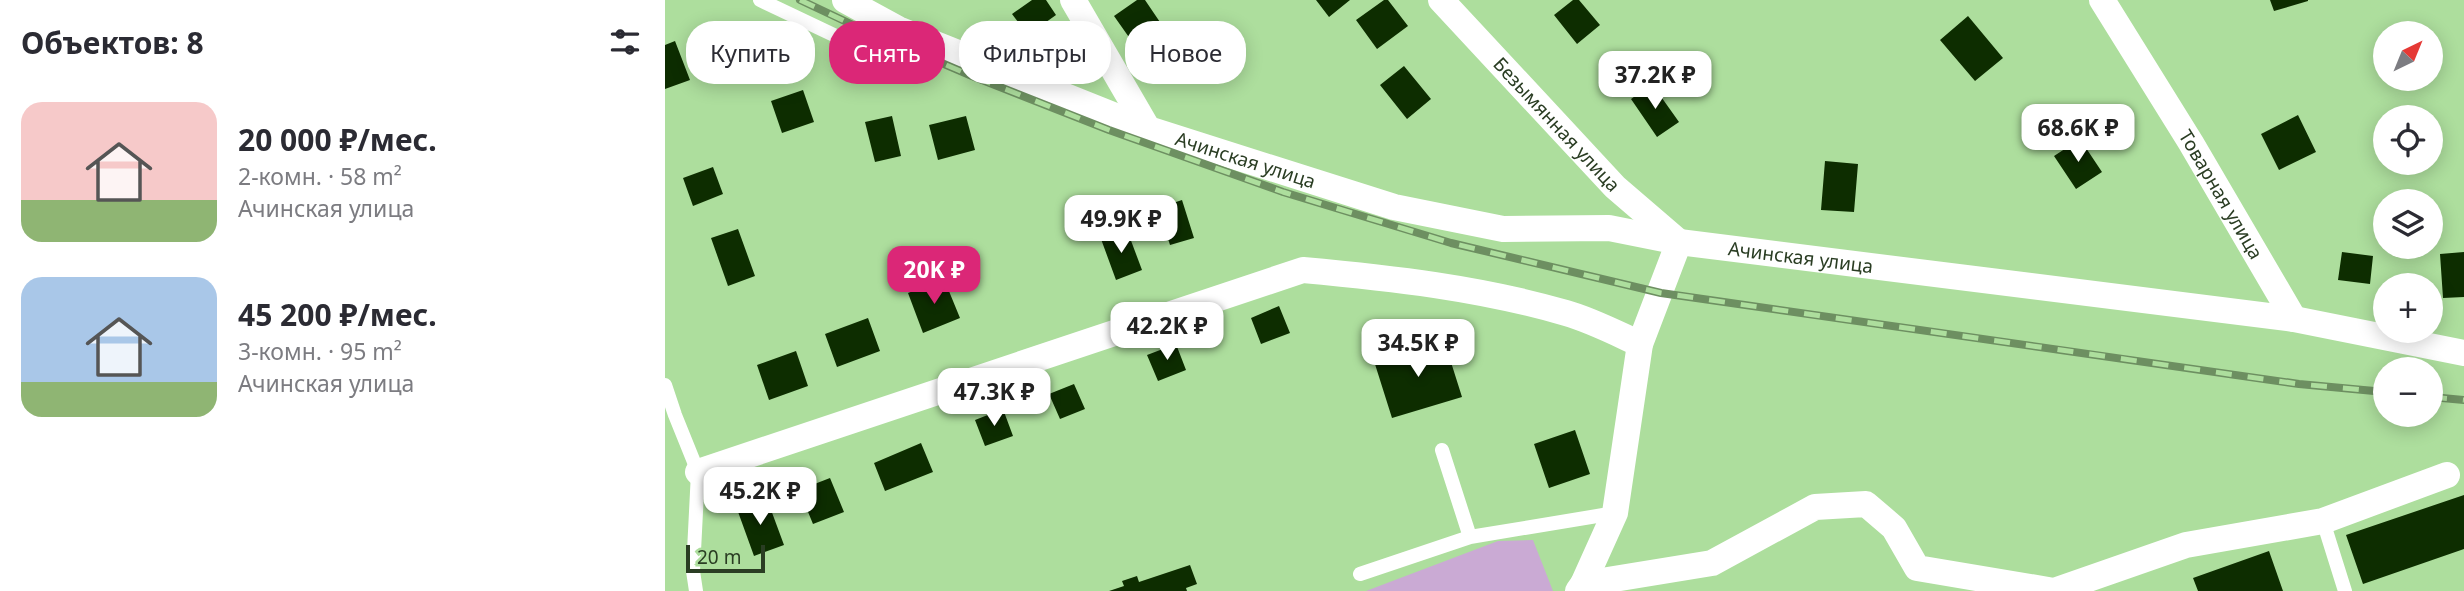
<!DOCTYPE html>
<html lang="ru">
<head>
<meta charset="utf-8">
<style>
  body { margin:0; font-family:"Noto Sans",sans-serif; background:#f7f7f7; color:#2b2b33; height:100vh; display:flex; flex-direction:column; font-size:26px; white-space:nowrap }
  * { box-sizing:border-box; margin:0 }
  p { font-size:23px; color:#7c7c81 }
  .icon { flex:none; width:38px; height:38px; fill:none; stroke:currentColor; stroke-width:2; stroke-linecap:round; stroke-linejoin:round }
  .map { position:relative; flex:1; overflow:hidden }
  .drawer { display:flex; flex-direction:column; background:#fff; width:665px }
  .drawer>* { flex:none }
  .banner { position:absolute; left:21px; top:21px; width:665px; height:63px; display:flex; gap:14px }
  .needle { width:46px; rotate:43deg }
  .buttons { position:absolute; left:1708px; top:21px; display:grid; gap:14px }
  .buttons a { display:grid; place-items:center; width:70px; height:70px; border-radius:50%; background:#fff; box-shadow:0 4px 18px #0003; font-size:35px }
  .scale { position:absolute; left:21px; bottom:18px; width:79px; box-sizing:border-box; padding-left:7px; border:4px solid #2a3d23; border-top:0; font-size:19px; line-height:24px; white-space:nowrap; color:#2a3d23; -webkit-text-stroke:5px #adde9d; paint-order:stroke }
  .price { position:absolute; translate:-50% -60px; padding:0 16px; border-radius:14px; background:#fff; color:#222; font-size:23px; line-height:46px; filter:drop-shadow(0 2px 4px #0008) }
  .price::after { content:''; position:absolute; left:50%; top:42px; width:21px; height:16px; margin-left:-10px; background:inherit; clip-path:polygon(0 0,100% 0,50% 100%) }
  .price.active { background:#db2777; color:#fff }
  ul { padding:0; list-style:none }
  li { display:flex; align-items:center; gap:21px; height:175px; padding:0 21px }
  li span { display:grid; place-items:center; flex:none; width:196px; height:140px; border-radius:21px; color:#555 }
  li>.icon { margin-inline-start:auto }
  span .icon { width:84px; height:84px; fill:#fffc; stroke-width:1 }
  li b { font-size:30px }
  h2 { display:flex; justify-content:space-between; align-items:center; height:84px; padding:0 21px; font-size:30px }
  .pill { padding:0 24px; border-radius:28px; background:#fff; box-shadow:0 4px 18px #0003; font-size:24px; line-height:63px }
  .pill.active { background:#db2777; color:#fff }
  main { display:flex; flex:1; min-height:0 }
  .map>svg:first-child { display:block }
  .green { fill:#caaad4 }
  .building { fill:#0d2d00 }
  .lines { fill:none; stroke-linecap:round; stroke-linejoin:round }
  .lane { stroke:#fff; stroke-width:14 }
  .street { stroke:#fff; stroke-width:26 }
  .rail-casing { stroke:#6d8f61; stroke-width:8 }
  .rail { stroke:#adde9d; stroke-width:5; stroke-dasharray:16; stroke-linecap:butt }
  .labels { text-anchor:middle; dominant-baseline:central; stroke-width:7; stroke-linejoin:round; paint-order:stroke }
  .street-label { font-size:19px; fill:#2a3d23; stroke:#adde9d }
</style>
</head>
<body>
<main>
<section class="drawer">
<h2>Объектов: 8<svg class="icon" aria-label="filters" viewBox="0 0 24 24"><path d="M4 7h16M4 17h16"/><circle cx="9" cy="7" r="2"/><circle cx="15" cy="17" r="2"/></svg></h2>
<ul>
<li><span style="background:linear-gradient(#f6c9c9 70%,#8fb573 0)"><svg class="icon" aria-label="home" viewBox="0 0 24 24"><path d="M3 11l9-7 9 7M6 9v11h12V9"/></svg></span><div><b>20 000 ₽/мес.</b><p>2-комн. · 58 m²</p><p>Ачинская улица</p></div></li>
<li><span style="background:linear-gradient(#a9c7e8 75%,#8fb573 0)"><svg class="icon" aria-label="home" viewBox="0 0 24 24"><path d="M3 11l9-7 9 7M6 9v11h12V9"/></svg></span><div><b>45 200 ₽/мес.</b><p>3-комн. · 95 m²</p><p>Ачинская улица</p></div></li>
</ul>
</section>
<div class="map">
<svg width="1799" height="591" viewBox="0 0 1799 591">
  <rect width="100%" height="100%" fill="#adde9d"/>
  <!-- green -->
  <path class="green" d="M868 540 888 591H701L833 541Z"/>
  <!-- building -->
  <path class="building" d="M367 0H381L391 15 363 35 347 14Z
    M472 0H480L501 31 473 50 449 16Z
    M651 0H685L664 17Z
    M719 0H723L743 26 712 49 691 20Z
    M908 0H914L935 25 912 44 889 15Z
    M1605 0H1643V1L1609 11Z
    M1303 16 1338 58 1310 81 1275 40Z
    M10 41 25 80 0 89V45Z
    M739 66 766 99 742 119 715 85Z
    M987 84 1014 122 992 137 966 99Z
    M138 90 149 122 117 133 106 101Z
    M1633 115 1651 152 1614 170 1596 134Z
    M227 116 236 156 210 162 200 122Z
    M301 116 310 150 273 160 264 125Z
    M1415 139 1437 172 1411 189 1389 156Z
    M1160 161 1193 164 1189 212 1156 210Z
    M48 167 58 194 28 206 18 178Z
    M517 200 529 238 505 245 493 208Z
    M73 229 90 276 63 286 46 238Z
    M462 230 477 270 451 280 436 239Z
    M1677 252 1708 256 1705 284 1673 280Z
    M1799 252V297L1778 298 1775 254Z
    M279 279 295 318 258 333 243 293Z
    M614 306 625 333 596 344 586 318Z
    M203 318 215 351 172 367 160 334Z
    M779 340 797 397 727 418 709 361Z
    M511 344 521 370 493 381 482 355Z
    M131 351 143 386 104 400 92 365Z
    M409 384 420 409 395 419 384 394Z
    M338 409 348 436 320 446 310 420Z
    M910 430 925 474 884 488 869 444Z
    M256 443 268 472 220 491 209 463Z
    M165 478 179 512 148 524 134 490Z
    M1799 495V549L1698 584 1681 535Z
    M102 499 119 545 89 556 72 509Z
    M1604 551 1618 591H1533L1528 578Z
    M525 565 532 584 521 588 522 591H444L459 586 457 581 472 576 474 582Z"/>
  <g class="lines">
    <!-- lane -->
    <path class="lane" d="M95 0 211 55
      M0 385 10 415 33 472 28 571 31 591
      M777 450 805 537 950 513
      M1658 521 1680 591
      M695 574 805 537"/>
    <!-- street -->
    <g class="street">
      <path id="s1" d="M180 0 233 29 483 129 729 207 838 229 944 228 1014 242 1629 319 1799 353"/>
      <path d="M408 0 483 129"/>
      <path id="s2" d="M776 0 950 187 1014 242 975 344 950 513 918 584V591"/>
      <path id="s3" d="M1437 0 1526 143 1629 319"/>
      <path d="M33 472 638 270C726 278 815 288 901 313 926 320 951 333 975 344"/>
      <path d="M913 591 918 584 1047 563 1150 507 1201 504 1229 528 1252 568 1389 591 1521 545 1658 521 1782 475"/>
    </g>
    <!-- rail casing -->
    <g class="rail-casing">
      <path id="rail" d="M135 0 188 25 307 76 444 130 618 192 786 243 996 293 1634 384 1720 392
        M1766 397 1799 400"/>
    </g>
    <!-- rail -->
    <use href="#rail" class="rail"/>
  </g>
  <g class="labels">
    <!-- street labels -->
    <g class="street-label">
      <text stroke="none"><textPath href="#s2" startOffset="170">Безымянная улица</textPath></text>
      <text stroke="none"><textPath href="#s1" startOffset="432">Ачинская улица</textPath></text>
      <text stroke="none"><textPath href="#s3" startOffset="228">Товарная улица</textPath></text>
      <text stroke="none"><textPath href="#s1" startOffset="999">Ачинская улица</textPath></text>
    </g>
  </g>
</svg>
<div class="buttons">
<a><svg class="needle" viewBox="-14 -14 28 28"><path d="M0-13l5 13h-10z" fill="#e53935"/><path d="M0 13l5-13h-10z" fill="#7c7c81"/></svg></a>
<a><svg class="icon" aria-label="locate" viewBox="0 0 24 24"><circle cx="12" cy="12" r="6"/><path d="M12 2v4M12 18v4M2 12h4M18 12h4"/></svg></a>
<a><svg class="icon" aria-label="layers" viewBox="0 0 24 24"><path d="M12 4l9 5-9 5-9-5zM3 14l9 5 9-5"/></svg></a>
<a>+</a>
<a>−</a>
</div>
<div class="scale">20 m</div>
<b class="price" style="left:990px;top:111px">37.2K ₽</b>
<b class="price" style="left:1413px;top:164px">68.6K ₽</b>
<b class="price" style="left:456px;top:255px">49.9K ₽</b>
<b class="price active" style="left:269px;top:306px">20K ₽</b>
<b class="price" style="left:502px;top:362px">42.2K ₽</b>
<b class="price" style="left:753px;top:379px">34.5K ₽</b>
<b class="price" style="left:329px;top:428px">47.3K ₽</b>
<b class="price" style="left:95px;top:527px">45.2K ₽</b>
<div class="banner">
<a class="pill">Купить</a>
<a class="pill active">Снять</a>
<a class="pill">Фильтры</a>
<a class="pill">Новое</a>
</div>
</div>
</main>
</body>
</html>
